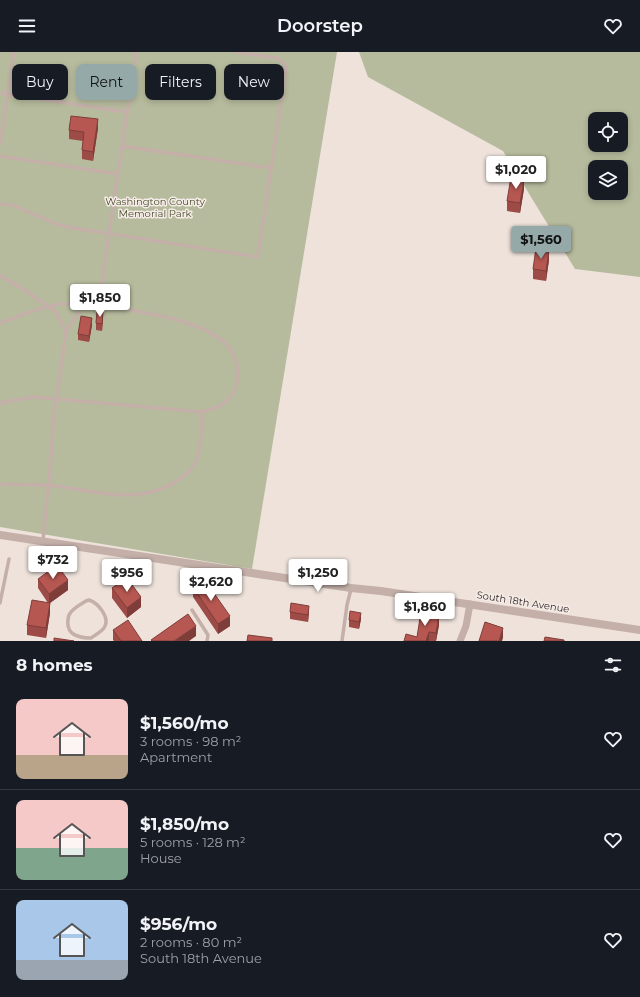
<!DOCTYPE html>
<html lang="en">
<head>
<meta charset="utf-8">
<style>
  body { margin:0; font-family:Montserrat,sans-serif; background:#242831; color:#f1f3f6; height:100vh; display:flex; flex-direction:column; font-size:15px; white-space:nowrap }
  * { box-sizing:border-box; margin:0 }
  p { font-size:13px; color:#9ea1a6 }
  .icon { flex:none; width:22px; height:22px; fill:none; stroke:currentColor; stroke-width:2; stroke-linecap:round; stroke-linejoin:round }
  .map { position:relative; height:589px; overflow:hidden }
  .drawer { display:flex; flex-direction:column; background:#171b24; flex:1 }
  .drawer>* { flex:none }
  .banner { position:absolute; left:12px; top:12px; width:400px; height:36px; display:flex; gap:8px }
  .controls { position:absolute; left:588px; top:60px; display:grid; gap:8px }
  .controls a { display:grid; place-items:center; width:40px; height:40px; border-radius:8px; background:#171b24; box-shadow:0 2px 6px #0003; font-size:20px }
  .price { position:absolute; translate:-50% -34px; padding:0 9px; border-radius:4px; background:#fff; color:#222; font-size:13px; line-height:26px; filter:drop-shadow(0 1px 2px #0008) }
  .price::after { content:''; position:absolute; left:50%; top:24px; width:12px; height:9px; margin-left:-6px; background:inherit; clip-path:polygon(0 0,100% 0,50% 100%) }
  .price.current { background:#94a9a8; color:#111 }
  ul { padding:0; list-style:none }
  li { display:flex; align-items:center; gap:12px; height:100px; padding:0 16px }
  li+li { border-top:1px solid #363941 }
  li span { display:grid; place-items:center; flex:none; width:112px; height:80px; border-radius:8px; color:#555 }
  li>.icon { margin-inline-start:auto }
  span .icon { width:48px; height:48px; fill:#fffc; stroke-width:1 }
  li b { font-size:17px }
  h2 { display:flex; justify-content:space-between; align-items:center; height:48px; padding:0 16px; font-size:17px }
  .tag { padding:0 14px; border-radius:8px; background:#171b24; box-shadow:0 2px 6px #0003; font-size:14px; line-height:36px }
  .tag.current { background:#94a9a8; color:#111 }
  header { display:flex; justify-content:space-between; align-items:center; height:52px; padding:0 16px; background:#171b24; font-size:18px; font-weight:600 }
  .map>svg:first-child { display:block }
  .green { fill:#b7bb9d; fill-rule:evenodd }
  .lines { fill:none; stroke-linecap:round; stroke-linejoin:round }
  .service { stroke:#c4b0a9; stroke-width:3.5 }
  .minor { stroke:#c4b0a9; stroke-width:7 }
  .tertiary { stroke:#c4b0a9; stroke-width:8 }
  .wall { fill:#9d4b46 }
  .shaded-wall { fill:#7f3d39 }
  .building { fill:#b65751; stroke:#7f3d39 }
  .labels { text-anchor:middle; dominant-baseline:central; stroke-width:3; stroke-linejoin:round; paint-order:stroke }
  .park-label { font-size:10px; fill:#484e2f; stroke:#f6ece7 }
  .street-label { font-size:10px; fill:#332928; stroke:#f6ece7 }
</style>
</head>
<body>
<header><svg class="icon" aria-label="menu" viewBox="0 0 24 24"><path d="M4 6h16M4 12h16M4 18h16"/></svg>Doorstep<svg class="icon" aria-label="heart" viewBox="0 0 24 24"><path d="M12 20l-8-8c-3-5 5-10 8-4 3-6 11-1 8 4z"/></svg></header>
<div class="map">
<svg width="640" height="589" viewBox="0 0 640 589">
  <rect width="100%" height="100%" fill="#eee2db"/>
  <!-- green -->
  <path class="green" d="M0 0H337L252 517 0 475Z
    M359 0H640V225L575 217 503 99 368 25ZM595 67H621V93H595ZM595 115H621V141H595Z"/>
  <g class="lines">
    <!-- service -->
    <path class="service" d="M0 41 127 60
      M0 92 14 0
      M122 94 271 116
      M0 104 118 122
      M0 152 13 153 56 172 73 176 258 205 286 15 284 11 277 6 236 0
      M0 224 17 233 56 260 66 280
      M100 254 101 236 136 0
      M0 271C20 264 39 255 61 252 84 250 107 254 130 258 161 264 191 268 219 286 240 300 246 334 224 351 218 356 210 358 202 360L35 345 15 348 0 351
      M0 432C18 433 36 432 55 434 94 439 137 453 173 431 181 427 189 421 194 413 202 398 201 377 202 360
      M43 488 50 417 54 363 66 280 78 261 101 236
      M89 548C98 551 111 566 104 576 101 580 95 583 91 586 79 586 66 583 68 568 68 565 69 562 71 560 75 555 81 552 86 549Z
      M0 551 9 507
      M192 558 208 583 207 589
      M342 589 347 553 351 537"/>
    <!-- minor -->
    <path class="minor" d="M460 589 466 574 470 552"/>
    <!-- tertiary -->
    <path class="tertiary" d="M0 483 351 536 381 539 640 578"/>
  </g>
  <!-- wall -->
  <path class="wall" d="M98 76 93 109 82 107V98L83 89 69 87V78Z
    M524 137 520 161 507 159V149Z
    M549 208 546 229 533 227V217Z
    M103 266 102 279 96 278V271Z
    M92 273 89 290 78 288V282Z
    M38 527 68 538 50 551V561L46 586 27 583V573L48 551 38 536Z
    M193 535 230 574 218 582 193 545Z
    M112 536 141 555 127 566 112 546Z
    M290 560H309L308 570 290 567Z
    M361 567 359 577 349 575V568Z
    M439 573 436 589H404L417 585Z
    M113 578 142 589H114L113 588Z"/>
  <!-- shaded-wall -->
  <path class="shaded-wall" d="M98 67V76L93 109V100Z
    M524 127V137L520 161V151Z
    M549 198V208L546 229V219Z
    M103 260V266L102 279V272Z
    M92 266V273L89 290V284Z
    M68 528V538L50 551V561L46 586V576L49 552V542Z
    M141 545V555L127 566V556Z
    M309 554V560L308 570V563Z
    M361 561V567L359 577V570Z
    M439 563V573L436 589V581Z
    M230 564V574L218 582V572Z
    M196 574V584L189 589H174Z
    M503 576V586L502 589H499Z
    M429 580V589H426Z"/>
  <!-- building -->
  <path class="building" d="M71 64 98 67 93 100 82 98 84 80 69 78Z
    M511 125 524 127 520 151 507 149Z
    M536 196 549 198 546 219 533 217Z
    M97 259 103 260 102 272 96 271Z
    M81 264 92 266 89 284 78 282Z
    M57 513 68 528 49 542 38 527Z
    M127 526 141 545 127 556 112 536Z
    M204 527 230 564 218 572 193 535Z
    M32 548 50 551 46 576 27 573Z
    M291 551 309 554 308 563 290 560Z
    M350 559 361 561 359 570 349 568Z
    M421 560 439 563 436 581 429 580 426 589H404L406 582 417 585Z
    M188 562 196 574 174 589H152L151 588Z
    M128 568 142 589H121L113 578Z
    M485 570 503 576 499 589H479Z
    M248 583 272 586V589H247Z
    M545 585 564 588V589H544Z
    M54 586 74 589H54Z"/>
  <g class="labels">
    <!-- park labels -->
    <g class="park-label">
      <text x="155" y="149">Washington County<tspan x="155" dy="12">Memorial Park</tspan></text>
    </g>
    <!-- street labels -->
    <g class="street-label">
      <text transform="translate(523 550) rotate(9)">South 18th Avenue</text>
    </g>
  </g>
</svg>
<div class="controls">
<a><svg class="icon" aria-label="locate" viewBox="0 0 24 24"><circle cx="12" cy="12" r="6"/><path d="M12 2v4M12 18v4M2 12h4M18 12h4"/></svg></a>
<a><svg class="icon" aria-label="layers" viewBox="0 0 24 24"><path d="M12 4l9 5-9 5-9-5zM3 14l9 5 9-5"/></svg></a>
</div>
<b class="price" style="left:516px;top:138px">$1,020</b>
<b class="price current" style="left:541px;top:208px">$1,560</b>
<b class="price" style="left:100px;top:266px">$1,850</b>
<b class="price" style="left:53px;top:528px">$732</b>
<b class="price" style="left:127px;top:541px">$956</b>
<b class="price" style="left:318px;top:541px">$1,250</b>
<b class="price" style="left:211px;top:550px">$2,620</b>
<b class="price" style="left:425px;top:575px">$1,860</b>
<div class="banner">
<a class="tag">Buy</a>
<a class="tag current">Rent</a>
<a class="tag">Filters</a>
<a class="tag">New</a>
</div>
</div>
<section class="drawer">
<h2>8 homes<svg class="icon" aria-label="filters" viewBox="0 0 24 24"><path d="M4 7h16M4 17h16"/><circle cx="9" cy="7" r="2"/><circle cx="15" cy="17" r="2"/></svg></h2>
<ul>
<li><span style="background:linear-gradient(#f6c9c9 70%,#b9a48a 0)"><svg class="icon" aria-label="home" viewBox="0 0 24 24"><path d="M3 11l9-7 9 7M6 9v11h12V9"/></svg></span><div><b>$1,560/mo</b><p>3 rooms · 98 m²</p><p>Apartment</p></div><svg class="icon" aria-label="heart" viewBox="0 0 24 24"><path d="M12 20l-8-8c-3-5 5-10 8-4 3-6 11-1 8 4z"/></svg></li>
<li><span style="background:linear-gradient(#f6c9c9 60%,#7fa58c 0)"><svg class="icon" aria-label="home" viewBox="0 0 24 24"><path d="M3 11l9-7 9 7M6 9v11h12V9"/></svg></span><div><b>$1,850/mo</b><p>5 rooms · 128 m²</p><p>House</p></div><svg class="icon" aria-label="heart" viewBox="0 0 24 24"><path d="M12 20l-8-8c-3-5 5-10 8-4 3-6 11-1 8 4z"/></svg></li>
<li><span style="background:linear-gradient(#a9c7e8 75%,#9aa5b1 0)"><svg class="icon" aria-label="home" viewBox="0 0 24 24"><path d="M3 11l9-7 9 7M6 9v11h12V9"/></svg></span><div><b>$956/mo</b><p>2 rooms · 80 m²</p><p>South 18th Avenue</p></div><svg class="icon" aria-label="heart" viewBox="0 0 24 24"><path d="M12 20l-8-8c-3-5 5-10 8-4 3-6 11-1 8 4z"/></svg></li>
</ul>
</section>
</body>
</html>
